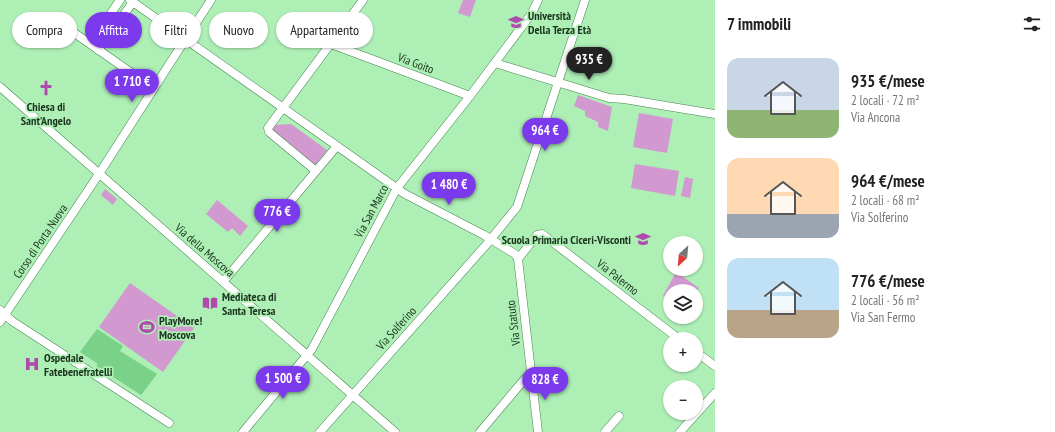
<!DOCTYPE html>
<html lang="it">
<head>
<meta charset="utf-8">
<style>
  body { margin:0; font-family:"PT Sans Narrow",sans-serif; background:#f6f6f6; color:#222; height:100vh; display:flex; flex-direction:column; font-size:15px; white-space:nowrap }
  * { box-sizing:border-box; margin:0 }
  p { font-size:13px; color:#767676 }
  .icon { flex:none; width:22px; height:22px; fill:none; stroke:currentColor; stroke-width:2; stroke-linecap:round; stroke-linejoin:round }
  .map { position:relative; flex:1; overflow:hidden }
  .panel { display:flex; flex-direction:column; background:#fff; width:340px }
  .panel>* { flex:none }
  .guide { position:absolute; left:12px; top:12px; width:380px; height:36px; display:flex; gap:8px }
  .needle { width:26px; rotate:206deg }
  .controls { position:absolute; left:663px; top:236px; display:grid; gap:8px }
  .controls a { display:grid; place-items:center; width:40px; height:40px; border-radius:50%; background:#fff; box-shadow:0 1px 3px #0004; font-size:20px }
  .price { position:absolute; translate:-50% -34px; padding:0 9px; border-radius:14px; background:#7c3aed; color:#fff; font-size:13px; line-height:26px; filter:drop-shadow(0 1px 2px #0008) }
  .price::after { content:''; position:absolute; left:50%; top:24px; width:12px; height:9px; margin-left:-6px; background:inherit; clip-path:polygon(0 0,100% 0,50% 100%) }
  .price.current { background:#222; color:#fff }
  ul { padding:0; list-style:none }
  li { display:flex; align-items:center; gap:12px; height:100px; padding:0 12px }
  li span { display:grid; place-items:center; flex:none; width:112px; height:80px; border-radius:12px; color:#555 }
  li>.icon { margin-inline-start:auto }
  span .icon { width:48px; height:48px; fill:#fffc; stroke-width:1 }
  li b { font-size:17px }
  h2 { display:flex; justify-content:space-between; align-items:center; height:48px; padding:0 12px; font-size:17px }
  .chip { padding:0 14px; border-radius:18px; background:#fff; box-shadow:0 1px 3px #0004; font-size:14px; line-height:36px }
  .chip.current { background:#7c3aed; color:#fff }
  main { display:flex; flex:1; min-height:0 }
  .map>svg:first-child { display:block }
  .green { fill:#d298d0 }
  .water { fill:#79d288 }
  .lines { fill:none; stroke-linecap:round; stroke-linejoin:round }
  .minor-casing { stroke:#458350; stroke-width:9 }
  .minor { stroke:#fff; stroke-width:8 }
  .labels { text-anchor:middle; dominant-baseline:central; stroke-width:3.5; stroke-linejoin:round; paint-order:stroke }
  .poi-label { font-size:12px; font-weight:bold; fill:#1a341e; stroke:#aeefb6; text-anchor:start }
  .street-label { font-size:12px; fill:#1a341e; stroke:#aeefb6 }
</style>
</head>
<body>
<main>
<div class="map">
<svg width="715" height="432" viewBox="0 0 715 432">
  <rect width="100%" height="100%" fill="#aeefb6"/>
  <!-- green -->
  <path class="green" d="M463 0H476L470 17 458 13Z
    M578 95 612 107 608 131 598 127V122L585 116V111L574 106Z
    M639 113 673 119 667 153 633 147Z
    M291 124 327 150 317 164H311L270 130 274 125Z
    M635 164 679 171 675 196 631 188Z
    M685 177 693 179 690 198 681 196Z
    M105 189 117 199 113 205 101 195Z
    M217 200 248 226 240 236 232 228 228 232 206 214Z
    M676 272 699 288 696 292V291H670V301L663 296Z
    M130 283 194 328 163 372 99 327Z"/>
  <!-- water -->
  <path class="water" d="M97 329 123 346 120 351 157 374 141 395 96 366 98 364 80 352Z"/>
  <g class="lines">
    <!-- minor casing -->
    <g class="minor-casing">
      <path id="minor" d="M130 0 405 194 484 235 515 254 518 259 538 432
        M63 25 153 88
        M90 44 120 0
        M331 44 470 96
        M98 50 133 2
        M495 63 609 98 624 99 715 114
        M0 87 395 432
        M316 171 269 132 268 128 363 0
        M518 259 537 235 542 234 679 339
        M223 282 337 146
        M0 310 12 321 169 423
        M0 322 99 174 181 46 211 0
        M696 352 715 366
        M243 432 312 349 397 188 470 96 532 13 538 0
        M320 432 486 245 517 207 585 0
        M480 432 523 381 531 373
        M605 432 619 416
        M680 432 715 393"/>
    </g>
    <!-- minor -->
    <use href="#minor" class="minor"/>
  </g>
  <!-- icons -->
  <defs>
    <g id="university-bare" transform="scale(1.2)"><path d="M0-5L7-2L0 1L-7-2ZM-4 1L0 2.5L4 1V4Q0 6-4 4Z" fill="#b04aae" stroke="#aeefb6" stroke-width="2.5" paint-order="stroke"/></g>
    <g id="church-bare" transform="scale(1.2)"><path d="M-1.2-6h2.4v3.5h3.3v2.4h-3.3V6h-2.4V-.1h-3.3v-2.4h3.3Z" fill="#b04aae" stroke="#aeefb6" stroke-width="2.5" paint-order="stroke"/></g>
    <g id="school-bare" transform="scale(1.2)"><path d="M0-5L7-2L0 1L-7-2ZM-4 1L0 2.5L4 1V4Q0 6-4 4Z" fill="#b04aae" stroke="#aeefb6" stroke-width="2.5" paint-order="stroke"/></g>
    <g id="library-bare" transform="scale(1.2)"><path d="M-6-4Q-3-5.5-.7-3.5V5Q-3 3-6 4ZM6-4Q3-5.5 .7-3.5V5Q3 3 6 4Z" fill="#b04aae" stroke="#aeefb6" stroke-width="2.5" paint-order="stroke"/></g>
    <g id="stadium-bare" transform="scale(1.2)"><path d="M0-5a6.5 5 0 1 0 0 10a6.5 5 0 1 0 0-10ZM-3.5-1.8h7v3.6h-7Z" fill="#b04aae" stroke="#aeefb6" stroke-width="2.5" paint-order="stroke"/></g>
    <g id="hospital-bare" transform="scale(1.2)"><path d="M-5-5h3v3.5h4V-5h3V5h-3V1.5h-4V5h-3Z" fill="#b04aae" stroke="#aeefb6" stroke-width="2.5" paint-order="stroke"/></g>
  </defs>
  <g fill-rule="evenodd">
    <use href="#university-bare" x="516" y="22"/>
    <use href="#church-bare" x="46" y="88"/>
    <use href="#school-bare" x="643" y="239"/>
    <use href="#library-bare" x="210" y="303"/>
    <use href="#stadium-bare" x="147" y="327"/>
    <use href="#hospital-bare" x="32" y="364"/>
  </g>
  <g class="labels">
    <!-- poi labels -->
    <g class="poi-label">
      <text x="528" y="15">Università<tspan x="528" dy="14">Della Terza Età</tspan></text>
      <text x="46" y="106" text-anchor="middle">Chiesa di<tspan x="46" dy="14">Sant'Angelo</tspan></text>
      <text x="631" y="239" text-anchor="end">Scuola Primaria Ciceri-Visconti</text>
      <text x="222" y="296">Mediateca di<tspan x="222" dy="14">Santa Teresa</tspan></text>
      <text x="159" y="320">PlayMore!<tspan x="159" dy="14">Moscova</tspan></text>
      <text x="44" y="357">Ospedale<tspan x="44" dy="14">Fatebenefratelli</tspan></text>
    </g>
    <!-- street labels -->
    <g class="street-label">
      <text transform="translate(416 63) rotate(21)">Via Goito</text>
      <text transform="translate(371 211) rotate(-62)">Via San Marco</text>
      <text transform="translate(40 241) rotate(-56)">Corso di Porta Nuova</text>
      <text transform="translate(205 250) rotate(41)">Via della Moscova</text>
      <text transform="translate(618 277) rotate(38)">Via Palermo</text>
      <text transform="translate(513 323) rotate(-97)">Via Statuto</text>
      <text transform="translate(396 328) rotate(-48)">Via Solferino</text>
    </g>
  </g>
</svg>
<div class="controls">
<a><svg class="needle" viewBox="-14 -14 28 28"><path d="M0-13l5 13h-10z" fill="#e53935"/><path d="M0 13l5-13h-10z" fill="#767676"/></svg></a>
<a><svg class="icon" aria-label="layers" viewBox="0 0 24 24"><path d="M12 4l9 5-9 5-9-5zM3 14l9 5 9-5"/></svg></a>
<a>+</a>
<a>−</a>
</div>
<b class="price current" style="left:589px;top:81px">935 €</b>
<b class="price" style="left:132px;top:103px">1 710 €</b>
<b class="price" style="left:545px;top:152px">964 €</b>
<b class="price" style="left:449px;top:206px">1 480 €</b>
<b class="price" style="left:277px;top:233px">776 €</b>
<b class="price" style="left:283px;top:400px">1 500 €</b>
<b class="price" style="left:545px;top:401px">828 €</b>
<div class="guide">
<a class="chip">Compra</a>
<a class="chip current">Affitta</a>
<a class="chip">Filtri</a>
<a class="chip">Nuovo</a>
<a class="chip">Appartamento</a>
</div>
</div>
<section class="panel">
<h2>7 immobili<svg class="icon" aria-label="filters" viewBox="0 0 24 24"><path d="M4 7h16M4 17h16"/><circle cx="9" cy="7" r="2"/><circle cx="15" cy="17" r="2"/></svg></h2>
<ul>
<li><span style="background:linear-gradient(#c9d6e8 65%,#8fb573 0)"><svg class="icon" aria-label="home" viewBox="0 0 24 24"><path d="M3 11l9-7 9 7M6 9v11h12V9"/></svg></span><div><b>935 €/mese</b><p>2 locali · 72 m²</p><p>Via Ancona</p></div></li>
<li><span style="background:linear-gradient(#ffd9b3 70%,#9aa5b1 0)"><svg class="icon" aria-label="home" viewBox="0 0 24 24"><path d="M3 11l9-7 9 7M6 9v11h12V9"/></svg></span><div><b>964 €/mese</b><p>2 locali · 68 m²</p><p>Via Solferino</p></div></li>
<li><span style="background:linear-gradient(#bfe0f5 65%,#b9a48a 0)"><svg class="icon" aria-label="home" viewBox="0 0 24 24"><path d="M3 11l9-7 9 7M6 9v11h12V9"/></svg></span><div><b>776 €/mese</b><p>2 locali · 56 m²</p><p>Via San Fermo</p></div></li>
</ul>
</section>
</main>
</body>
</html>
